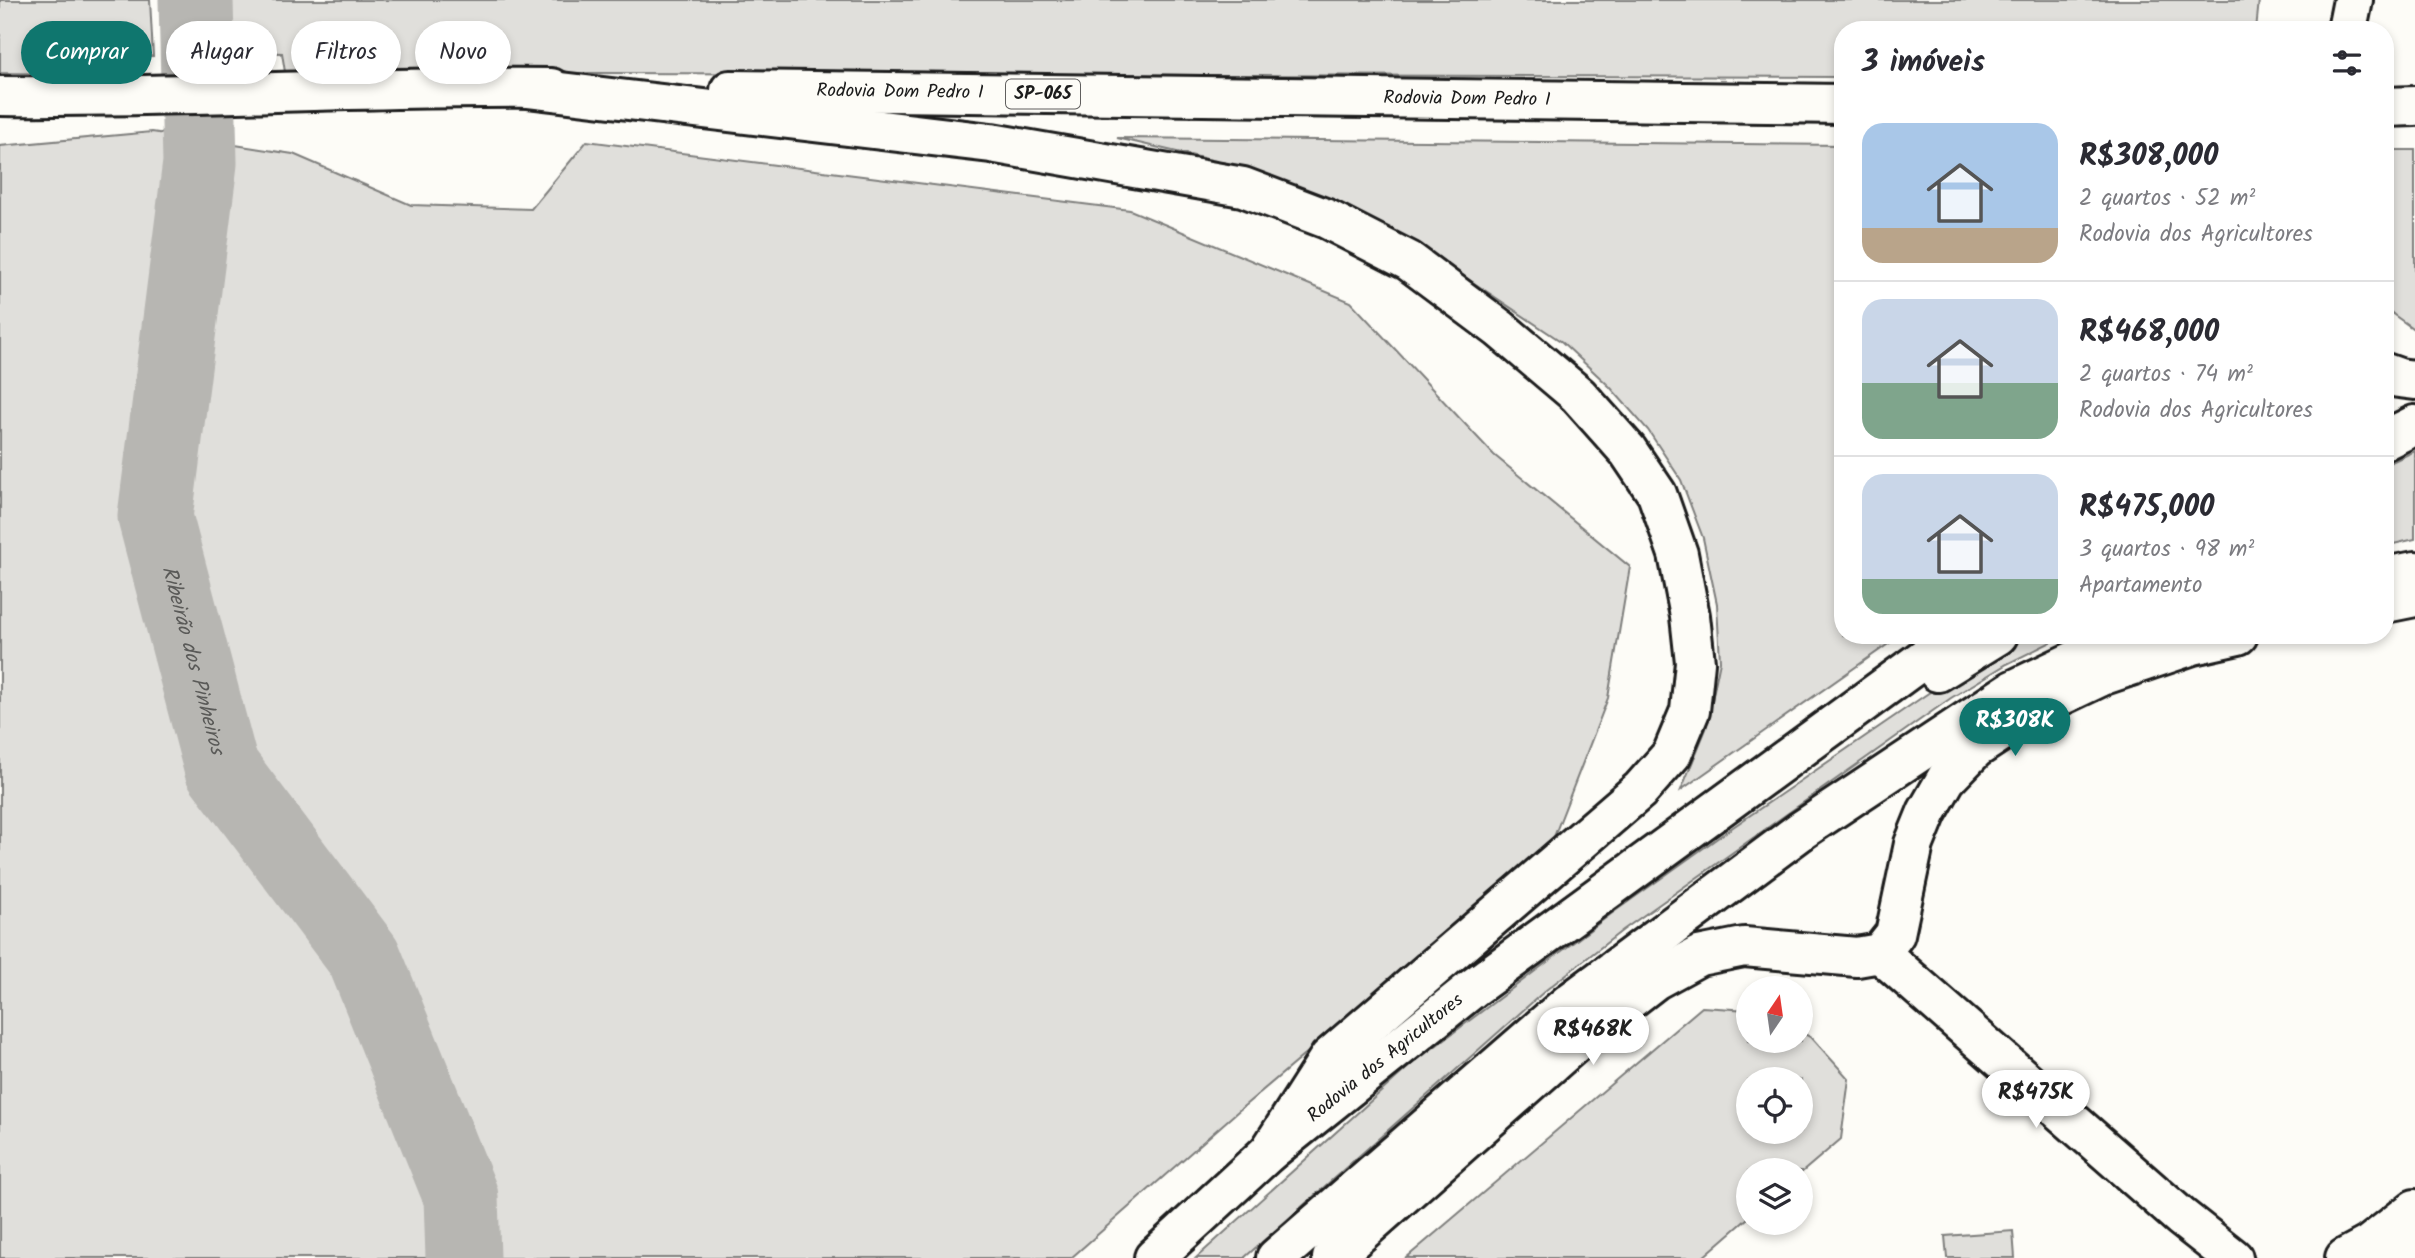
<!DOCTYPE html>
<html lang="pt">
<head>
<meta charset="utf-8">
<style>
  body { margin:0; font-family:Kalam,sans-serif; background:#f2f2f3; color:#2b2b33; height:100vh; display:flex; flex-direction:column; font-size:26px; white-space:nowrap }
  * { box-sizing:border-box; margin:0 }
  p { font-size:23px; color:#7c7c81 }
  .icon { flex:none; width:38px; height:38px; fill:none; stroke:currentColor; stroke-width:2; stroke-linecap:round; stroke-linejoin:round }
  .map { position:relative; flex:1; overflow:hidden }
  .side { position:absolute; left:1834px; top:21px; width:560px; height:623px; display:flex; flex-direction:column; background:#fff; border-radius:28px; box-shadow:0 4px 10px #0003 }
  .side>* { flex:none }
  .top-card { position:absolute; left:21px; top:21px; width:665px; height:63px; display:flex; gap:14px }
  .needle { width:46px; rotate:13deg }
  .tools { position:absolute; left:1736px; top:976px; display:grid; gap:14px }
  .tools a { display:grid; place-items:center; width:77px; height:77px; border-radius:50%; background:#fff; box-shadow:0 4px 10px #0003; font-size:35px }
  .price { position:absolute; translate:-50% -60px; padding:0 16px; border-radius:24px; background:#fff; color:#222; font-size:23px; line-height:46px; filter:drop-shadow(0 2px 4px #0008) }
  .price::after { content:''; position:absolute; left:50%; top:42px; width:21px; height:16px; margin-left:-10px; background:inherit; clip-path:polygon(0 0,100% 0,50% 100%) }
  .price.selected { background:#0f766e; color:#fff }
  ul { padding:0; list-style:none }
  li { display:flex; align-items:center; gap:21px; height:175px; padding:0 28px }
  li+li { border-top:2px solid #e1e1e2 }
  li span { display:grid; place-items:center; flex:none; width:196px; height:140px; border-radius:21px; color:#555 }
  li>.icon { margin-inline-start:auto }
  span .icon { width:84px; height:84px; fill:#fffc; stroke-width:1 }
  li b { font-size:30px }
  h2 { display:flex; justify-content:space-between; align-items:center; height:84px; padding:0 28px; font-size:30px }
  .pill { padding:0 24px; border-radius:32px; background:#fff; box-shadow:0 4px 10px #0003; font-size:24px; line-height:63px }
  .pill.selected { background:#0f766e; color:#fff }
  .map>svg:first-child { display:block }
  .green { fill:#e0dfdb; stroke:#7e7e7c; stroke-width:2; fill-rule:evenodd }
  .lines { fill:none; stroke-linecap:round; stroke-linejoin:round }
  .river { stroke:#b7b6b2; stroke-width:75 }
  .minor-casing { stroke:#1c1c1c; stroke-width:44 }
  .major-casing { stroke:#1c1c1c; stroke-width:44 }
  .highway-casing { stroke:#1c1c1c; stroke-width:44 }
  .minor { stroke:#fdfcf7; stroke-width:38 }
  .major { stroke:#fdfcf7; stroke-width:38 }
  .highway { stroke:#fdfcf7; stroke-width:38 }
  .labels { text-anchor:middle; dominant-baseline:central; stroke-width:5; stroke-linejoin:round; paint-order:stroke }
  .shield { fill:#fdfcf7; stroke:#605f5e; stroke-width:2 }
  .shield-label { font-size:18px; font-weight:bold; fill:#1c1c1c }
  .street-label { font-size:19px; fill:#1c1c1c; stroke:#fdfcf7 }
  .water-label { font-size:21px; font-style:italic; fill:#5a5a58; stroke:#fdfcf7 }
</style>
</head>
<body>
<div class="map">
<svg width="2415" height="1258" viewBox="0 0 2415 1258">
  <rect width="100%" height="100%" fill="#fdfcf7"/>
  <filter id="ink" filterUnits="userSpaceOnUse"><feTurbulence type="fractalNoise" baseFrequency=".0143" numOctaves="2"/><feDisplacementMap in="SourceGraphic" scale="14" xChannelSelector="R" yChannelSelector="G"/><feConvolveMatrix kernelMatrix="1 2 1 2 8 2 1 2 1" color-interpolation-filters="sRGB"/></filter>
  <g filter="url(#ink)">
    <!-- green -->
    <path class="green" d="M0 0H150L153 56 75 59V74L0 73Z
      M229 0H2259L2256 30H1843V77L285 72 282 53 227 51Z
      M152 132 293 154 411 205 531 209 587 141 1130 210 1351 302 1494 455 1630 567 1608 698 1550 847 1237 1112 1071 1258H0V146Z
      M1117 138 1843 145V635H1901L1681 790 1706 729 1720 661 1717 604 1703 538 1681 480 1648 430 1610 387 1562 342 1411 241 1334 201 1237 166Z
      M2385 150H2415V330L2394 315 2385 307Z
      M2415 451V539L2385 546V465Z
      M2020 635H2065L2007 664 1951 698 1623 930 1546 990 1244 1258H1196L1413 1063 1611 914 1733 827 1943 683Z
      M1702 1007 1748 1010V1041H1801V1032L1812 1038 1849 1079 1841 1139 1801 1173V1171H1748V1218L1702 1258H1406ZM1748 1080H1801V1132H1748Z
      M2013 1231 2015 1258H1947L1945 1236Z"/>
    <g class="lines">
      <!-- river -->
      <path class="river" id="s1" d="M196 0 200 163 155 517 221 767 364 957 461 1197 463 1258"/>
      <!-- minor casing -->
      <g class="minor-casing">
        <path id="minor" d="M2385 603 2415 597
          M1880 953 2181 1217 2233 1258
          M2369 1245 2415 1209
          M1332 1258 1584 1035 1655 980 1699 956 1744 947 1857 957 1880 953 1895 934 1914 844 1927 812 1946 779 1975 749 2043 704 2104 675 2193 645 2238 635
          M2345 1258 2369 1245H2415"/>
      </g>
      <!-- major casing -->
      <g class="major-casing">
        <g id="major">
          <path d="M2347 30 2353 0"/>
          <path d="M2385 373 2399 378 2415 380"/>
          <path d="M2385 440 2415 425"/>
          <path d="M2385 577 2415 571"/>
          <path d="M1938 672 1998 635"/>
          <path id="s2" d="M1154 1258 1269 1152 1473 988 1956 635"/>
          <path d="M1276 1258 1568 1004 1802 830 2013 690 2097 650 2137 635"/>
        </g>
      </g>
      <!-- highway casing -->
      <g class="highway-casing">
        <g id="highway">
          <path d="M527 88 991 143 1243 187 1327 219 1409 261 1500 329 1578 395 1628 451 1657 494 1678 554 1690 616 1695 662 1690 711 1672 754 1640 790 1329 1058 1269 1152"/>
          <path id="s3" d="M730 90 1843 104"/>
          <path d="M0 96C184 98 367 86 551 88"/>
          <path d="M2385 107 2415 106"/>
        </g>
      </g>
      <!-- minor -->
      <use href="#minor" class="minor"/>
      <!-- major -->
      <use href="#major" class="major"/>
      <!-- highway -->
      <use href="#highway" class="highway"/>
    </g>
  </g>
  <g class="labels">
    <!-- shield labels -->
    <rect class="shield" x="1006" y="79.5" width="74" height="29" rx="5"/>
    <g class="shield-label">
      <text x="1043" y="94">SP-065</text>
    </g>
    <!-- street labels -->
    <g class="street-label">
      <text stroke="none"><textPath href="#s3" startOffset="170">Rodovia Dom Pedro I</textPath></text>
      <text stroke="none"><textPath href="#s3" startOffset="737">Rodovia Dom Pedro I</textPath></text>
      <text stroke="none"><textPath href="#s2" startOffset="306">Rodovia dos Agricultores</textPath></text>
    </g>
    <!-- water labels -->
    <g class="water-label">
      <text stroke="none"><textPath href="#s1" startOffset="668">Ribeirão dos Pinheiros</textPath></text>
    </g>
  </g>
</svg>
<div class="tools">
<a><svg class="needle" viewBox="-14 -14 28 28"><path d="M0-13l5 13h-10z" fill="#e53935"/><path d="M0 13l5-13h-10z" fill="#7c7c81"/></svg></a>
<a><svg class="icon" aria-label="locate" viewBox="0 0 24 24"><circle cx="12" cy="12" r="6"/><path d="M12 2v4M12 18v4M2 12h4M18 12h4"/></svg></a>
<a><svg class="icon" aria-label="layers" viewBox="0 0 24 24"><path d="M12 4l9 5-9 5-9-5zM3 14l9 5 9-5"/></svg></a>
</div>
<b class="price selected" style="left:2015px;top:758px">R$308K</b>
<b class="price" style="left:1593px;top:1067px">R$468K</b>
<b class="price" style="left:2036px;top:1130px">R$475K</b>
<div class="top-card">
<a class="pill selected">Comprar</a>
<a class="pill">Alugar</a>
<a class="pill">Filtros</a>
<a class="pill">Novo</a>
</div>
<section class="side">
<h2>3 imóveis<svg class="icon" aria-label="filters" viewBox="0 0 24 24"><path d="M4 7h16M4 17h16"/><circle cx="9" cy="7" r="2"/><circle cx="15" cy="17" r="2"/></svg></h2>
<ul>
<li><span style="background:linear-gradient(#a9c7e8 75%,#b9a48a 0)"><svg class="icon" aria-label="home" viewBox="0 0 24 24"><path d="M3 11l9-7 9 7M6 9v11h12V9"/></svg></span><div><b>R$308,000</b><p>2 quartos · 52 m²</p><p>Rodovia dos Agricultores</p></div></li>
<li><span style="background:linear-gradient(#c9d6e8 60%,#7fa58c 0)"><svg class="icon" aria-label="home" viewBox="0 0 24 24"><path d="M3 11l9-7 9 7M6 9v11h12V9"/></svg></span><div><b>R$468,000</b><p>2 quartos · 74 m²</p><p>Rodovia dos Agricultores</p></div></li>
<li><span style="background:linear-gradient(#c9d6e8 75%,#7fa58c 0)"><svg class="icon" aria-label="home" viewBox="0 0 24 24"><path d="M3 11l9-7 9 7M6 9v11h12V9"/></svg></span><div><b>R$475,000</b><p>3 quartos · 98 m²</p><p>Apartamento</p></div></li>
</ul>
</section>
</div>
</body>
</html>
